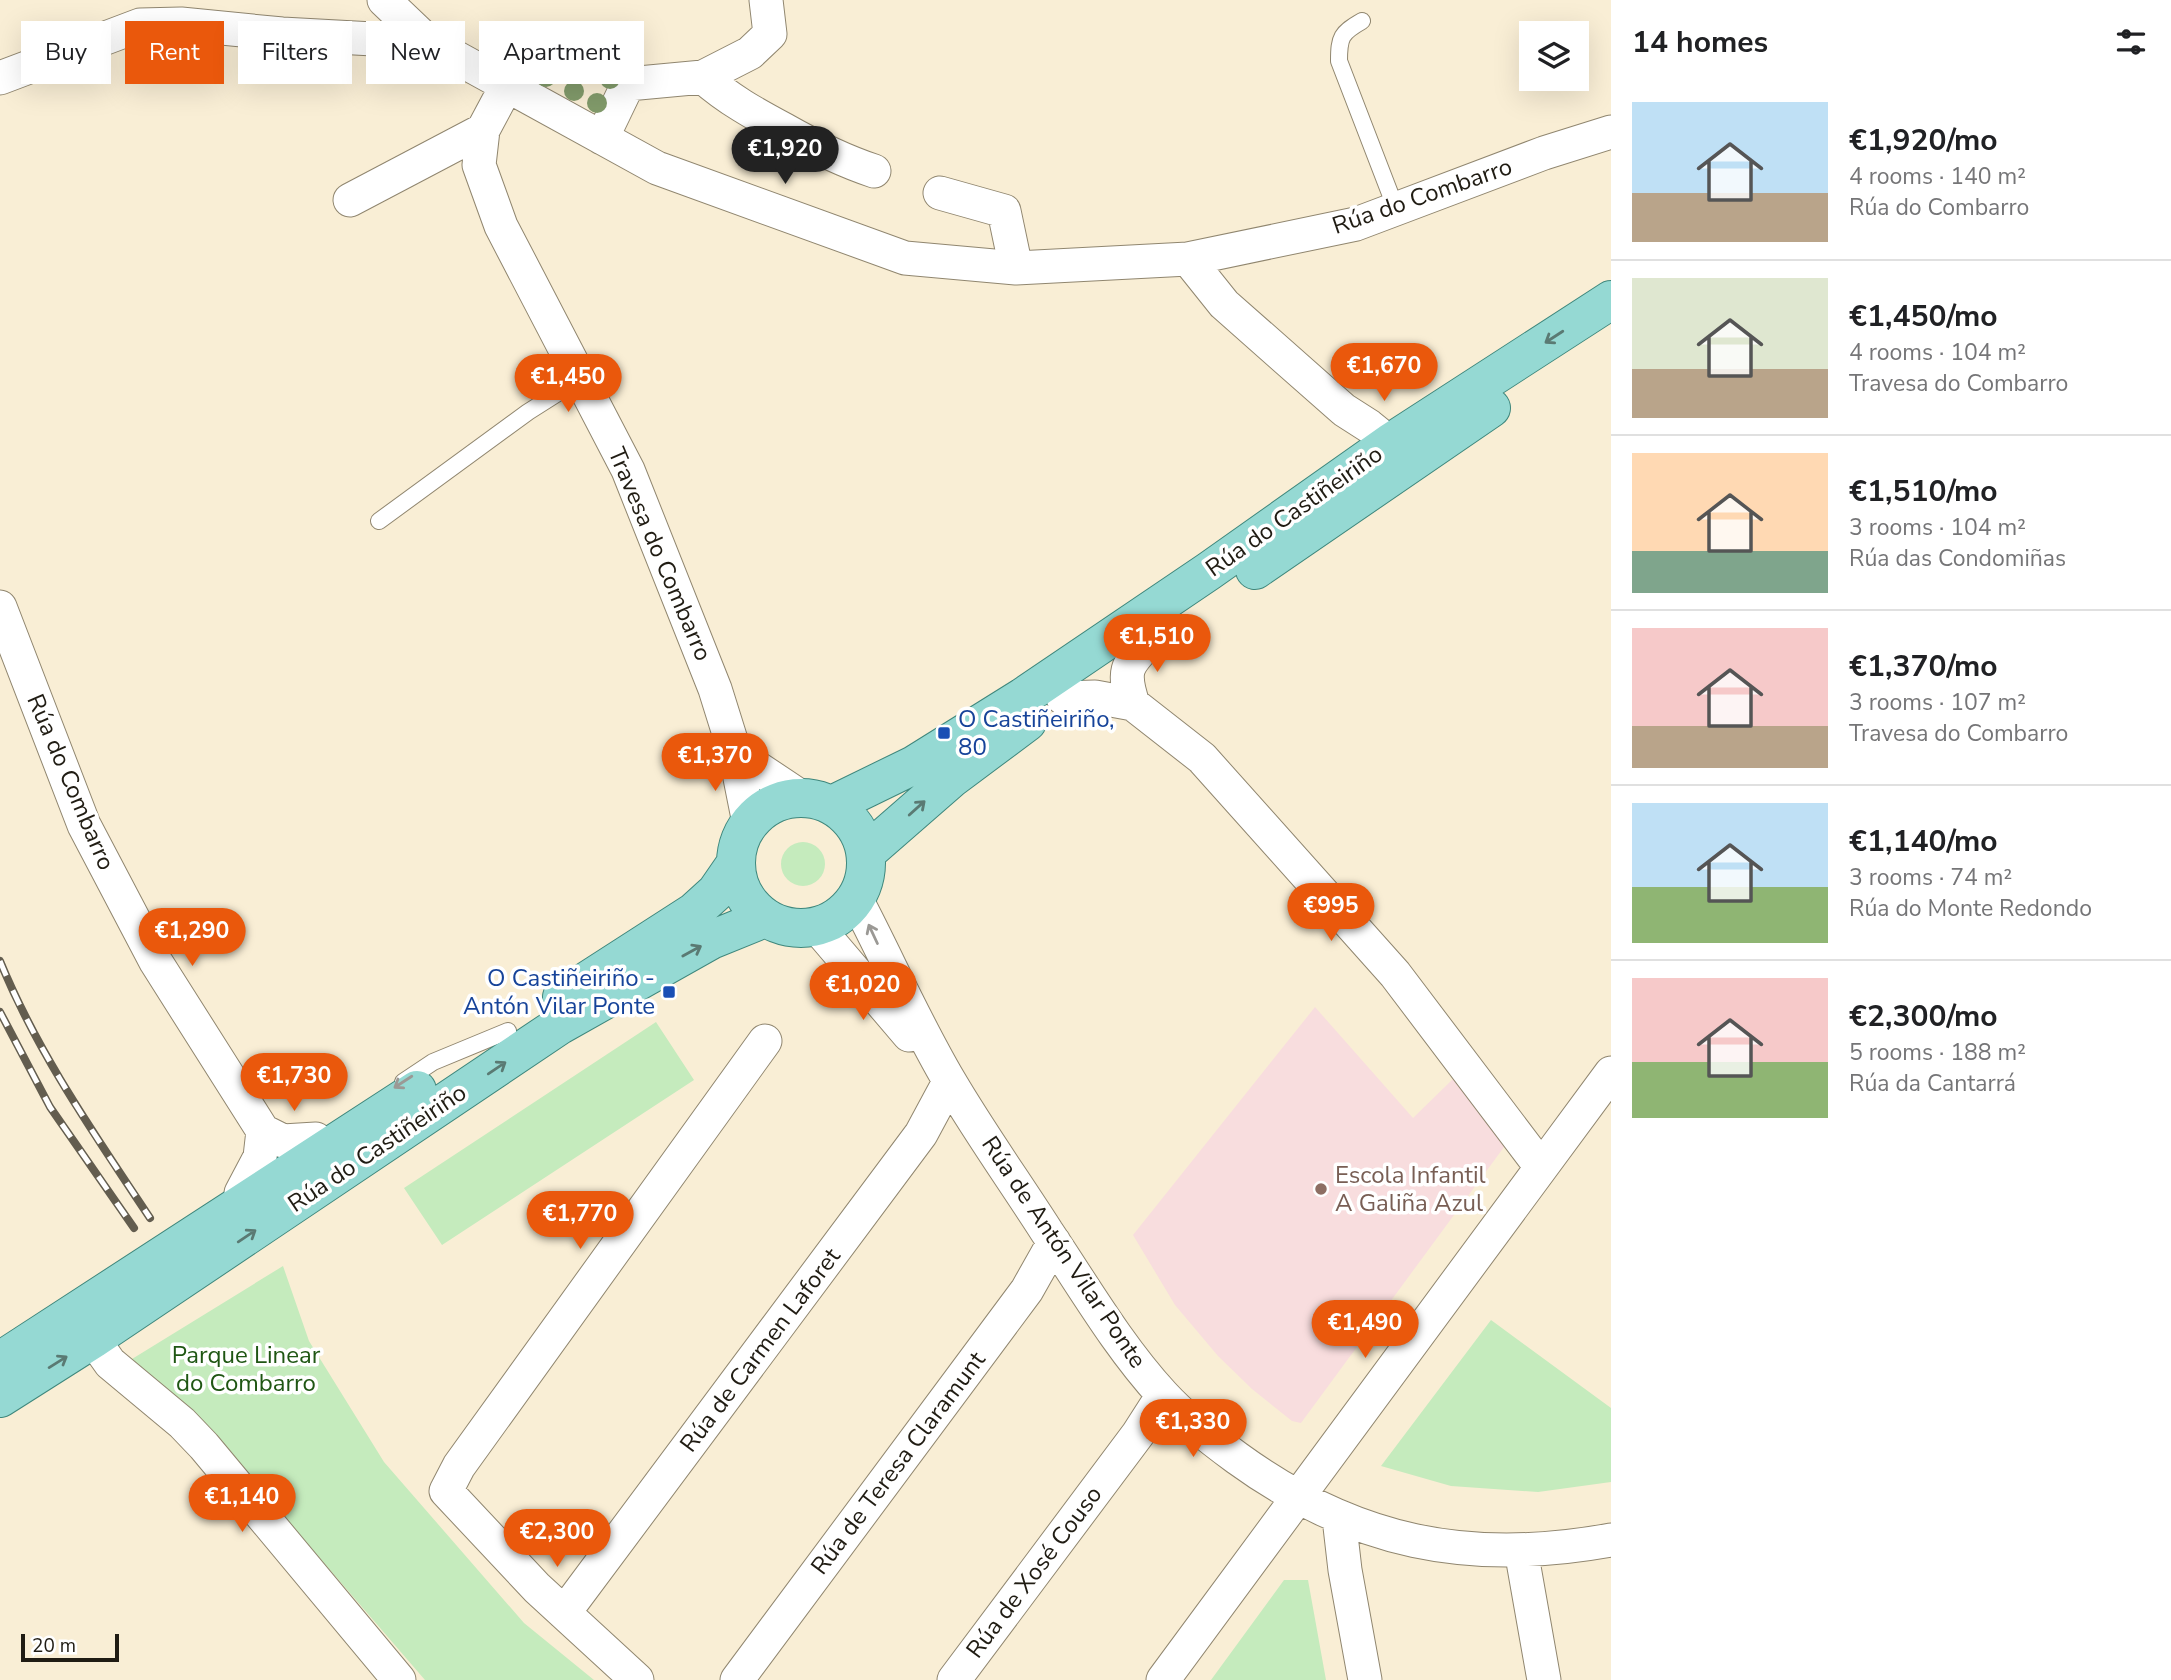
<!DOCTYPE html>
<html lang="en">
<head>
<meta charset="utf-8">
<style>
  body { margin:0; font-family:"Nunito Sans",sans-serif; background:#f2f2f2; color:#202124; height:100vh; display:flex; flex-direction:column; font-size:26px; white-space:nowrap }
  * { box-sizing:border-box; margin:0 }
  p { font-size:23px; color:#757577 }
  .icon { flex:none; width:38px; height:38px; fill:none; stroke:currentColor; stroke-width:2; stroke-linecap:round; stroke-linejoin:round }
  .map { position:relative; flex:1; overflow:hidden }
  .details { display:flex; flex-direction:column; background:#fff; width:560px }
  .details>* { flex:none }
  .hud { position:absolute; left:21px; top:21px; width:665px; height:63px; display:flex; gap:14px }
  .tools { position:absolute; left:1519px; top:21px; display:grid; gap:14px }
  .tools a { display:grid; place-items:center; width:70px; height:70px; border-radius:0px; background:#fff; box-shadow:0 7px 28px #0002; font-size:35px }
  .scale { position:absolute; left:21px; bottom:18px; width:98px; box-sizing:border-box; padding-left:7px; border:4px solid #201c13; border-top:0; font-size:19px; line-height:24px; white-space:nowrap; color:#201c13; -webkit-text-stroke:5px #fff; paint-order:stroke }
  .price { position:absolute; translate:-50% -60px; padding:0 16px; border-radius:24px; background:#ea580c; color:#fff; font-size:23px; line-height:46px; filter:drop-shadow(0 2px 4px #0008) }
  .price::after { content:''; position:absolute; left:50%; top:42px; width:21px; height:16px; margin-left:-10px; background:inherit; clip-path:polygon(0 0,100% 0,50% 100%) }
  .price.active { background:#222; color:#fff }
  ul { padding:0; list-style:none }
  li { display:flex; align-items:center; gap:21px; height:175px; padding:0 21px }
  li+li { border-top:2px solid #e0e0e0 }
  li span { display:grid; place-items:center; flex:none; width:196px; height:140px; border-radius:0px; color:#555 }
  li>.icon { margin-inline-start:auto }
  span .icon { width:84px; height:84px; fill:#fffc; stroke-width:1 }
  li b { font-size:30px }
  h2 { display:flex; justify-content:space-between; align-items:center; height:84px; padding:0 21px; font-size:30px }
  .chip { padding:0 24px; border-radius:0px; background:#fff; box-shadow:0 7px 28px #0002; font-size:24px; line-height:63px }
  .chip.active { background:#ea580c; color:#fff }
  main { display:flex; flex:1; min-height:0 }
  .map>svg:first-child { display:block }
  .education { fill:#f8ddde }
  .green { fill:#c5ebbd }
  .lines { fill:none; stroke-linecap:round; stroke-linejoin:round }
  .lane-casing { stroke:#90866f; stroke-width:18 }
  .street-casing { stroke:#90866f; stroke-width:35 }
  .primary-casing { stroke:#3f877c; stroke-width:40 }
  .lane { stroke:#fff; stroke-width:16 }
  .street { stroke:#fff; stroke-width:33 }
  .primary { stroke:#95d9d3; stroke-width:38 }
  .rail-casing { stroke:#635d4f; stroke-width:8 }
  .rail { stroke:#fff; stroke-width:5; stroke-dasharray:16; stroke-linecap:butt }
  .tree { fill:#819a6a }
  .oneway { stroke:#5a7a73 }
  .oneway2 { stroke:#9b9995 }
  .transit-dot { fill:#1a4fb4; stroke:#fff; stroke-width:2.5 }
  .education-dot { fill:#8d6e63; stroke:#fff; stroke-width:2.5 }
  .labels { text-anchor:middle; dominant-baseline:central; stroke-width:7; stroke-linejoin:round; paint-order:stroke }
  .street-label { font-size:24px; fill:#201c13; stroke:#fff }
  .transit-label { font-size:24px; fill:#164399; stroke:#fff; text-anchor:start }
  .education-label { font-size:24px; fill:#785e54; stroke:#fff; text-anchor:start }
  .park-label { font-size:24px; fill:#1f5613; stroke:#fff }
</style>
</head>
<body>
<main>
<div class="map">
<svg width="1611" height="1680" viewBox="0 0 1611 1680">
  <rect width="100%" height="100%" fill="#f9eed5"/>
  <!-- education -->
  <path class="education" d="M1315 1007 1413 1118 1455 1077 1507 1143 1301 1423 1292 1421 1252 1389 1218 1356 1175 1305 1133 1235Z"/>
  <!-- green -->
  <path class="green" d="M781 864a22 22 0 1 1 44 0a22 22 0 1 1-44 0Z
    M656 1022 694 1080 442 1245 404 1188Z
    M283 1266 309 1341 384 1462 524 1623 594 1680H425L197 1416 132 1359Z
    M1491 1320 1611 1408V1482L1538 1492 1451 1486 1381 1466Z
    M1284 1580H1308L1326 1680H1211Z"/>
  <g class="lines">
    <!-- lane casing -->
    <g class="lane-casing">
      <path id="lane" d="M1362 21C1341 33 1339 37 1339 61L1396 209
        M379 521 528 412 580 379
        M403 1082 433 1062 508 1031"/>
    </g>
    <!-- street casing -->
    <g class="street-casing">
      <path id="street" d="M384 0 428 42
        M703 77C728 99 755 114 785 130 815 147 841 160 874 171
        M0 78 140 25 181 24 282 34 428 42 657 168 905 258 1016 268 1188 259 1356 224 1544 153 1611 132
        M507 85 483 130 479 165 501 226 628 470 715 689 735 753 749 823
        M602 138 628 84 703 77 750 53 770 34 766 0
        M940 193 1004 211 1016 268
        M350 200 483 130
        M1188 259 1224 304 1344 410 1369 426 1390 443
        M0 607 84 825 156 962 263 1131 283 1141 316 1139
        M1063 698 1095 697 1133 704 1202 758 1395 974 1541 1167
        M1133 704C1121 667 1128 665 1152 638
        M735 753 801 797
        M856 899C888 960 915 1023 950 1082 980 1133 1015 1182 1047 1232 1084 1287 1118 1346 1163 1395 1185 1419 1211 1439 1237 1458 1354 1543 1469 1566 1611 1540
        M817 927 909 1035
        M241 1193 260 1157 263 1131
        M93 1339 110 1363 182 1423 204 1446 399 1680
        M1339 1518 1345 1570 1365 1680
        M1521 1550 1544 1680
        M564 1613 921 1134 949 1082
        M637 1680 537 1588 446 1491 459 1466 765 1041
        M737 1680 1027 1290 1054 1242
        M954 1680 1138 1434 1163 1395
        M1163 1680 1611 1073"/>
    </g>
    <!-- primary casing -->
    <g class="primary-casing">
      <path id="primary" d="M1255 570 1491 408
        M736 863a65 65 0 1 1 130 0a65 65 0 1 1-130 0Z
        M832 805 914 765 1023 697 1209 571 1390 443 1611 300
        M866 853 952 778 1027 722
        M562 997 694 912 716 892 736 863
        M0 1361 417 1090
        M0 1398 93 1339 560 1025 711 940 765 918"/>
    </g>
    <!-- lane -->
    <use href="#lane" class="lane"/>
    <!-- street -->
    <use href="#street" class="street"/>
    <!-- primary -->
    <use href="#primary" class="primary"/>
    <!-- rail casing -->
    <g class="rail-casing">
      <path id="rail" d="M0 961C38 1054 95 1135 150 1218
        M0 1012 50 1107 134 1228"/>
    </g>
    <!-- rail -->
    <use href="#rail" class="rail"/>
  </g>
  <!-- trees -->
  <g class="tree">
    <circle cx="558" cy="58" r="10"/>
    <circle cx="585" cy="67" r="10"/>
    <circle cx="546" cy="77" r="10"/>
    <circle cx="610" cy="79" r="10"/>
    <circle cx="574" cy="91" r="10"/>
    <circle cx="597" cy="103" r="10"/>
  </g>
  <!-- one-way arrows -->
  <defs><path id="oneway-shaft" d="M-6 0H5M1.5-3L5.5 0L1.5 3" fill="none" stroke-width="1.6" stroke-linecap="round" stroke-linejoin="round" transform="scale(1.75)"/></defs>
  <g class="oneway">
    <use href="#oneway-shaft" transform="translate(1554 337) rotate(147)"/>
    <use href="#oneway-shaft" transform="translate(917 808) rotate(-42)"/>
    <use href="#oneway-shaft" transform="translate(692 951) rotate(-29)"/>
    <use href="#oneway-shaft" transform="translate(497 1068) rotate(-34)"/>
    <use href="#oneway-shaft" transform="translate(247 1236) rotate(-34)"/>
    <use href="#oneway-shaft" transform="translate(58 1362) rotate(-32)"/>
  </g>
  <g class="oneway2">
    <use href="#oneway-shaft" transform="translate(873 934) rotate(-115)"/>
    <use href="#oneway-shaft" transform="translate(403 1082) rotate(147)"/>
  </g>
  <!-- markers -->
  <g class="transit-dot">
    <rect x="937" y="726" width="14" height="14" rx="3.5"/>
    <rect x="662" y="985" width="14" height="14" rx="3.5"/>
  </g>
  <circle class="education-dot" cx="1321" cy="1189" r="7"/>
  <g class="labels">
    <!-- street labels -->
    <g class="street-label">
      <text transform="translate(1422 196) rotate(-19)">Rúa do Combarro</text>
      <text transform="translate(1294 511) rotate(-35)">Rúa do Castiñeiriño</text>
      <text transform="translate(660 554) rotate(67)">Travesa do Combarro</text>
      <text transform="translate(71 782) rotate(67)">Rúa do Combarro</text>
      <text transform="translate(377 1148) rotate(-34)">Rúa do Castiñeiriño</text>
      <text transform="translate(1064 1252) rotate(56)">Rúa de Antón Vilar Ponte</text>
      <text transform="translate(760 1350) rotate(-53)">Rúa de Carmen Laforet</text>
      <text transform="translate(898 1463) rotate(-53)">Rúa de Teresa Claramunt</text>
      <text transform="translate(1034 1572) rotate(-53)">Rúa de Xosé Couso</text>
    </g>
    <!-- transit labels -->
    <g class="transit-label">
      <text x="958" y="719">O Castiñeiriño,<tspan x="958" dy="28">80</tspan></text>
      <text x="655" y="978" text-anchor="end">O Castiñeiriño -<tspan x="655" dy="28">Antón Vilar Ponte</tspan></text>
    </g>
    <!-- education labels -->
    <g class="education-label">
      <text x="1335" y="1175">Escola Infantil<tspan x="1335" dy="28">A Galiña Azul</tspan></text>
    </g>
    <!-- park labels -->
    <g class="park-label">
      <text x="246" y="1355">Parque Linear<tspan x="246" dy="28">do Combarro</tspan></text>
    </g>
  </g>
</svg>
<div class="tools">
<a><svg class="icon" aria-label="layers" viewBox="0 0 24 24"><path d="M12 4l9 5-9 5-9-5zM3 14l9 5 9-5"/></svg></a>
</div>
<div class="scale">20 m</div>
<b class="price active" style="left:785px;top:186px">€1,920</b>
<b class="price" style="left:1384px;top:403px">€1,670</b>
<b class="price" style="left:568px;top:414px">€1,450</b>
<b class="price" style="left:1157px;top:674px">€1,510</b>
<b class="price" style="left:715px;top:793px">€1,370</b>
<b class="price" style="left:1331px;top:943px">€995</b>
<b class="price" style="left:192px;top:968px">€1,290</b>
<b class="price" style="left:863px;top:1022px">€1,020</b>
<b class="price" style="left:294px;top:1113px">€1,730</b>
<b class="price" style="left:580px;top:1251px">€1,770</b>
<b class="price" style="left:1365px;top:1360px">€1,490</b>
<b class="price" style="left:1193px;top:1459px">€1,330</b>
<b class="price" style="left:242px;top:1534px">€1,140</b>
<b class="price" style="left:557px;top:1569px">€2,300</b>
<div class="hud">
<a class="chip">Buy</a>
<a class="chip active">Rent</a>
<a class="chip">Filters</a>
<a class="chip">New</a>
<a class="chip">Apartment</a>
</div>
</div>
<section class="details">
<h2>14 homes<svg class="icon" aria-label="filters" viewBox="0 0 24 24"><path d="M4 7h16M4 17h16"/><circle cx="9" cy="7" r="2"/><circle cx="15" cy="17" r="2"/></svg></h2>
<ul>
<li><span style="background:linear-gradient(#bfe0f5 65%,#b9a48a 0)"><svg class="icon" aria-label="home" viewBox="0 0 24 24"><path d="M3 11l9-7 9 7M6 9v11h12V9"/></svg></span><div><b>€1,920/mo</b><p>4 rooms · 140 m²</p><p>Rúa do Combarro</p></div></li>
<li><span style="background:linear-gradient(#dfe7d0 65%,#b9a48a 0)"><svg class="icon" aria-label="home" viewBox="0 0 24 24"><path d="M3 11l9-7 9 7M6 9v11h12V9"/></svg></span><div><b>€1,450/mo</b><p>4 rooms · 104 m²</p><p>Travesa do Combarro</p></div></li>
<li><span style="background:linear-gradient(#ffd9b3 70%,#7fa58c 0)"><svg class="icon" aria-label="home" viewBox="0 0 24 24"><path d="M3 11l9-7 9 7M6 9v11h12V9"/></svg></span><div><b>€1,510/mo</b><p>3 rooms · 104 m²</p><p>Rúa das Condomiñas</p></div></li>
<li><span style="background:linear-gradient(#f6c9c9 70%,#b9a48a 0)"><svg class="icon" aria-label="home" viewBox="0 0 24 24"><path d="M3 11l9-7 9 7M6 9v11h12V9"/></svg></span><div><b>€1,370/mo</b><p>3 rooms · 107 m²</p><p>Travesa do Combarro</p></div></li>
<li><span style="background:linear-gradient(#bfe0f5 60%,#8fb573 0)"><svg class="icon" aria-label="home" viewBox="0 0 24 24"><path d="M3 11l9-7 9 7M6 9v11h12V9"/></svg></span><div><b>€1,140/mo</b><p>3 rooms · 74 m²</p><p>Rúa do Monte Redondo</p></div></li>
<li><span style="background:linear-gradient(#f6c9c9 60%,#8fb573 0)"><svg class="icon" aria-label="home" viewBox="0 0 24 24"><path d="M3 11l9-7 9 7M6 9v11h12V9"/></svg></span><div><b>€2,300/mo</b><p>5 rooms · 188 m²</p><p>Rúa da Cantarrá</p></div></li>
</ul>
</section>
</main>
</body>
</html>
